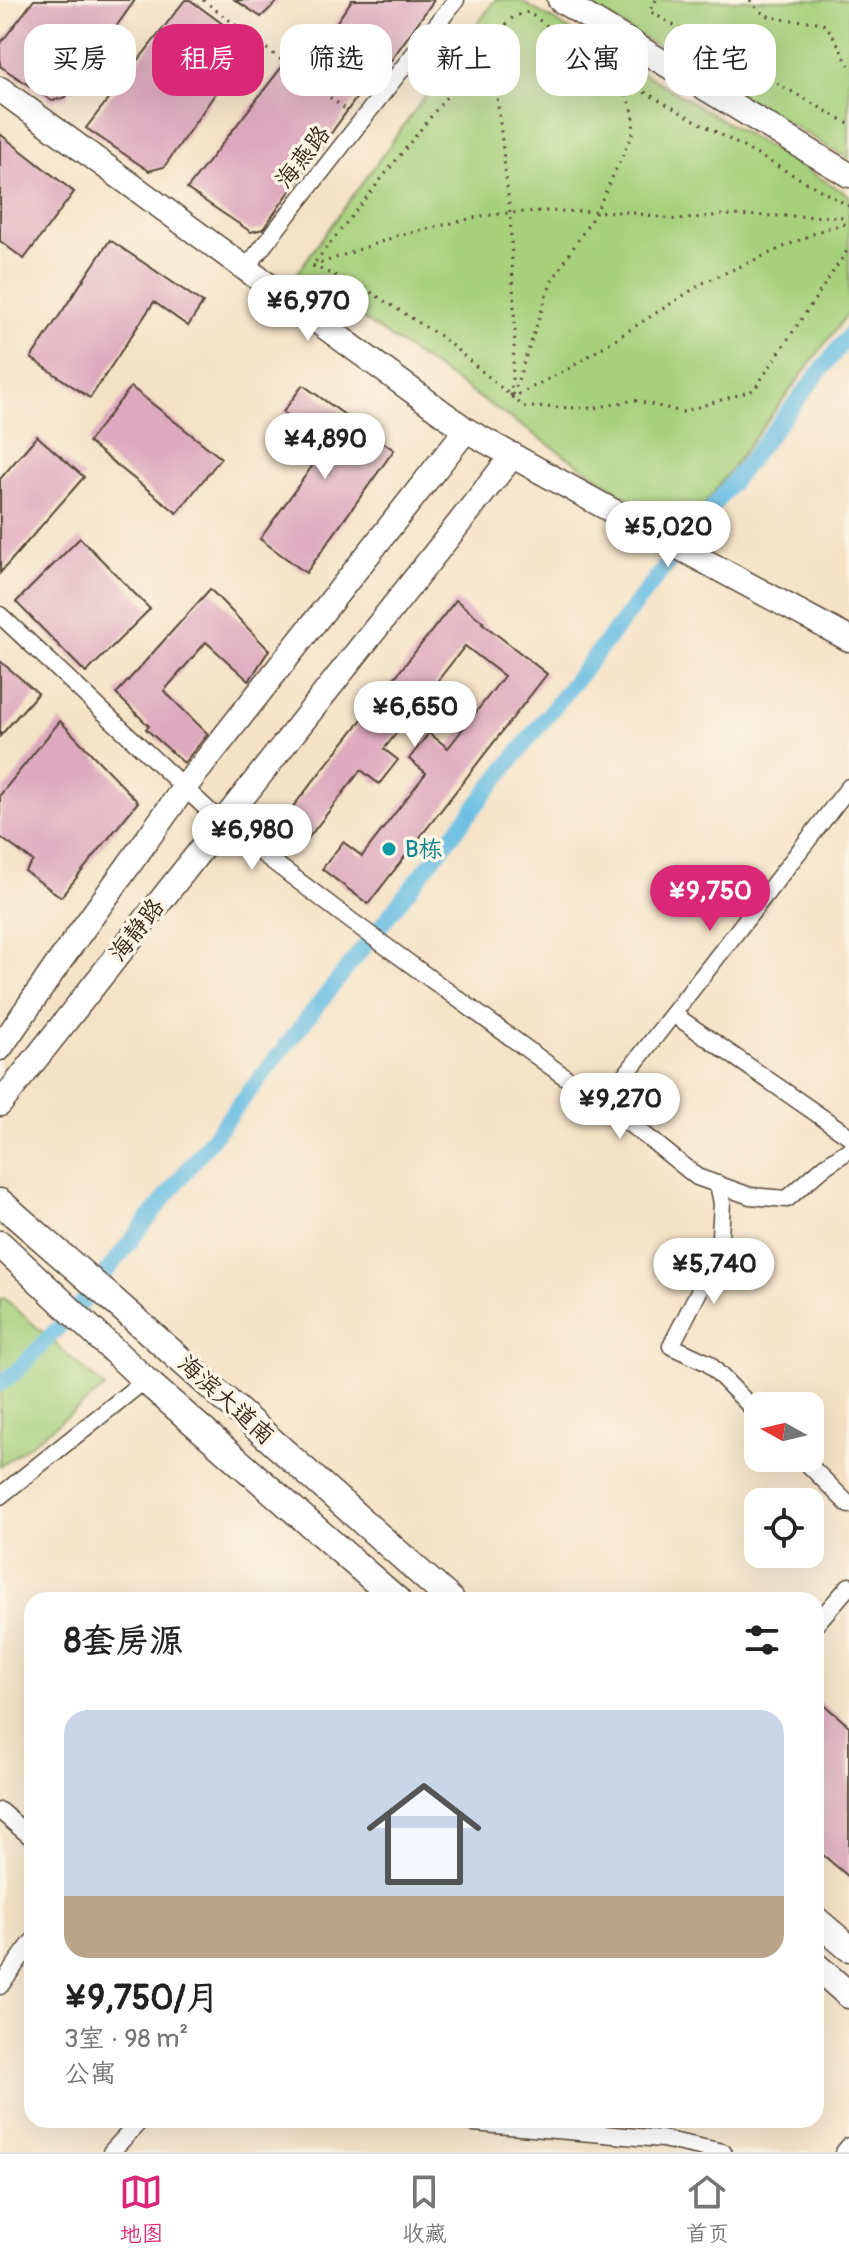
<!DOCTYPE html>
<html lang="zh">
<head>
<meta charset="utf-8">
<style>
  body { margin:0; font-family:Pangolin,"LXGW WenKai TC",sans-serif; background:#f2f2f2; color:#222; height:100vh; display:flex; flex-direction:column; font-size:30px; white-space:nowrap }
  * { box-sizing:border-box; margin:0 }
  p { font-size:26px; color:#767676 }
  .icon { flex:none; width:44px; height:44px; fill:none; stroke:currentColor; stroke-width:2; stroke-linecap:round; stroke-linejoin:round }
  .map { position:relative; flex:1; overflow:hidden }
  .drawer { position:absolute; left:24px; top:1592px; width:800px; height:536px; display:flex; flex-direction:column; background:#fff; border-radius:24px; box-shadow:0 8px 32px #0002 }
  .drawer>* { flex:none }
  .banner { position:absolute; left:24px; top:24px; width:802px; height:72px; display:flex; gap:16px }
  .needle { width:52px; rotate:278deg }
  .fabs { position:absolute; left:744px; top:1392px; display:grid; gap:16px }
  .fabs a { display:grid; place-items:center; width:80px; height:80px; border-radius:16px; background:#fff; box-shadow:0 8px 32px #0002; font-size:40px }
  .price { position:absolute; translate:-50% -68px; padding:0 18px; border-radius:28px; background:#fff; color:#222; font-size:26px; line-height:52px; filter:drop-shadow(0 2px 4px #0008) }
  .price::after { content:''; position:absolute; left:50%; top:48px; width:24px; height:18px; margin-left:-12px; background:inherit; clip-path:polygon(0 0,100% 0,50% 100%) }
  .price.selected { background:#db2777; color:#fff }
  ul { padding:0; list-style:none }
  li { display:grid; align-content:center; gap:16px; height:424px; padding:0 40px }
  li+li { border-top:2px solid #e0e0e0 }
  li span { display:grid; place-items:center; height:248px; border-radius:24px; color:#555 }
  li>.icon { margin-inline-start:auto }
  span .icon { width:144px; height:144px; fill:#fffc; stroke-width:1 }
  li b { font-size:34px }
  h2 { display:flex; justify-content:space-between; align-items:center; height:96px; padding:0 40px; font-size:34px }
  .chip { padding:0 28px; border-radius:24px; background:#fff; box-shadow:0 8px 32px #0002; font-size:28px; line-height:72px }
  .chip.selected { background:#db2777; color:#fff }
  .dock { display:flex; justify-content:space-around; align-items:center; height:112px; border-top:2px solid #e0e0e0; background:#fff; font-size:22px; color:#767676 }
  .dock a { display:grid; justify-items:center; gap:4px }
  .dock .selected { color:#db2777 }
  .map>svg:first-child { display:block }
  .green { fill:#a6d07c; stroke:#707d4d; stroke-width:2 }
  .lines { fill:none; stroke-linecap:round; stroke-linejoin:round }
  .canal { stroke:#66bde3; stroke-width:16 }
  .building { fill:#dda9be }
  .street-casing { stroke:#574637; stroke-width:19 }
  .secondary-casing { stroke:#574637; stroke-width:27 }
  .primary-casing { stroke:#574637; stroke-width:29 }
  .path { stroke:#574637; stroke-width:3; stroke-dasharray:2 6; stroke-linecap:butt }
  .street { stroke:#fff; stroke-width:16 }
  .secondary { stroke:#fff; stroke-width:24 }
  .primary { stroke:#fff; stroke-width:26 }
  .culture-dot { fill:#0f9aa8; stroke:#fcf5e5; stroke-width:3 }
  .labels { text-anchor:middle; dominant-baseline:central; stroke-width:7; stroke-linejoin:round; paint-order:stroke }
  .street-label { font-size:24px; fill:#3b2a1e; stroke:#fcf5e5 }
  .culture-label { font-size:24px; fill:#0d838f; stroke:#fcf5e5; text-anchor:start }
</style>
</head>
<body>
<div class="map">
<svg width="849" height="2152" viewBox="0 0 849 2152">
  <rect width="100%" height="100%" fill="#fcf5e5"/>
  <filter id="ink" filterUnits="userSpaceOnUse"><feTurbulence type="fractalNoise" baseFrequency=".0125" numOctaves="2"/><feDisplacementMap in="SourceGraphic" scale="16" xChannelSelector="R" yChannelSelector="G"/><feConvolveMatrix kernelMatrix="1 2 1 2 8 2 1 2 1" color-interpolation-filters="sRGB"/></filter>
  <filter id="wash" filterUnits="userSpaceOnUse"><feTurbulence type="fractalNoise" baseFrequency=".006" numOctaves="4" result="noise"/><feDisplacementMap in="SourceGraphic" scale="32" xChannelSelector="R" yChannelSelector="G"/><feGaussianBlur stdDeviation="1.8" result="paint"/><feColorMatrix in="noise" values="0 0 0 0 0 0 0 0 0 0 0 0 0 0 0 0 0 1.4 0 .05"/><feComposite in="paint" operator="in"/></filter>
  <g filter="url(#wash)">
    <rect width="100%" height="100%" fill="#f5e2c6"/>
    <!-- green -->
    <path class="green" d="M495 0H519L849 195V312L682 534 296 274Z
      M579 0H849V159Z
      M4 1298 105 1388 0 1467V1299Z"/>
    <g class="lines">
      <!-- canal -->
      <path class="canal" d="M0 1384 16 1372 80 1305 849 335"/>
    </g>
    <g id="blocks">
      <!-- building -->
      <path class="building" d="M34 0H135L66 97 52 101 0 66V44Z
        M185 0H190L250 44 164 167 149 171 86 128Z
        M235 0H279L261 17Z
        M352 0H434L367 94 362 90 263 229 251 232 187 189 288 59 303 70Z
        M0 134 74 192 24 259 0 241Z
        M110 240 203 303 188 326 154 302 90 398 31 358Z
        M303 385 394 450 306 573 260 539 328 444 283 412Z
        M131 387 221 458 177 513 88 442Z
        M37 436 84 477 0 573V479Z
        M80 538 150 609 86 673 16 602Z
        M210 589 269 650 249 681 206 642 164 691 208 734 184 763 146 729 149 726 116 694Z
        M456 600 483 622 482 623 547 674 368 904 322 869 343 842 362 856 426 773 409 759 429 733 448 748 504 676 465 646 384 749 398 760 379 784 361 770 302 846 277 827Z
        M0 661 38 693 0 736Z
        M60 721 138 802 61 897 25 871 33 861 0 837V795Z
        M816 1698 849 1726V1877L816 1849Z"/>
    </g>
  </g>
  <g filter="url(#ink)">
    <use href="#blocks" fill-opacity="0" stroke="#574637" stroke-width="2"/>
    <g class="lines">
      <!-- street casing -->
      <g class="street-casing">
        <path id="street" d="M246 268 456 0
          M0 615 222 823 350 920 650 1139 697 1177 750 1196 787 1199 825 1166 849 1150
          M673 1014 849 1136
          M603 1104 849 787
          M718 1184 722 1203 719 1252 671 1346 708 1363 758 1414
          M802 1458 849 1505
          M0 1496 145 1380
          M816 1624 849 1586
          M0 1811 32 1838
          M0 1986 32 1942
          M466 2120 473 2123 662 2139 723 2152
          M111 2152 141 2120
          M844 2152 849 2146"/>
      </g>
      <!-- secondary casing -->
      <g class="secondary-casing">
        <path id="secondary" d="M560 0 849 175
          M0 89 466 430 656 535 849 639
          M0 1048 57 965 184 788 466 430
          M0 1104 513 455"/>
      </g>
      <!-- primary casing -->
      <g class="primary-casing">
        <path id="primary" d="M0 1202 121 1307 451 1600
          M0 1244 145 1380 397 1600
          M816 1920 849 1948
          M816 1966 849 1995"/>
      </g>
      <!-- path -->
      <path class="path" d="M203 0 349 112
        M656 0 649 11 849 124
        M750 0C763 22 785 19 808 21 810 21 819 22 821 23 833 29 841 53 849 65
        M491 43 510 213 515 332 511 398
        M849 206 621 79 528 12 513 17 491 41 312 266 361 286 443 338 524 407 595 408 634 400 682 412 754 390 849 248
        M313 266 397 236 482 216 510 213 540 211 628 212 677 220 720 215 849 217
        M513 395 551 283 596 212 633 133 634 114 621 81
        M511 398 570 368 703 283 824 229 849 223"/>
      <!-- street -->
      <use href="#street" class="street"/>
      <!-- secondary -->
      <use href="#secondary" class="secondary"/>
      <!-- primary -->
      <use href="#primary" class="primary"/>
    </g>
  </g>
  <!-- markers -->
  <circle class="culture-dot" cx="389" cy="849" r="8"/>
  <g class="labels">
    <!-- street labels -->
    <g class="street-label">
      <text transform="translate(303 157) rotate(-52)">海燕路</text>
      <text transform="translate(137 930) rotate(-52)">海静路</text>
      <text transform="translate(226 1400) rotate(42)">海滨大道南</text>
    </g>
    <!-- culture labels -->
    <g class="culture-label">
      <text x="405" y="849">B栋</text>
    </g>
  </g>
</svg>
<div class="fabs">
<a><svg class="needle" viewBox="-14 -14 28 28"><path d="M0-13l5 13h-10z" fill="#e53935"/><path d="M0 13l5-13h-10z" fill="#767676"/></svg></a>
<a><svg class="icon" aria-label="locate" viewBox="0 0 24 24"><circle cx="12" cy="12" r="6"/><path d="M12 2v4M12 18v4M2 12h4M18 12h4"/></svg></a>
</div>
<b class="price" style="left:308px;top:343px">¥6,970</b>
<b class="price" style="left:325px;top:481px">¥4,890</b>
<b class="price" style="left:668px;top:569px">¥5,020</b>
<b class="price" style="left:415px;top:749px">¥6,650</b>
<b class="price" style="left:252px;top:872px">¥6,980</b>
<b class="price selected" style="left:710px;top:933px">¥9,750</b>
<b class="price" style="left:620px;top:1141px">¥9,270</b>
<b class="price" style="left:714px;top:1306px">¥5,740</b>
<div class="banner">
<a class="chip">买房</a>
<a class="chip selected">租房</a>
<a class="chip">筛选</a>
<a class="chip">新上</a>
<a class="chip">公寓</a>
<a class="chip">住宅</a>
</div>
<section class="drawer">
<h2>8套房源<svg class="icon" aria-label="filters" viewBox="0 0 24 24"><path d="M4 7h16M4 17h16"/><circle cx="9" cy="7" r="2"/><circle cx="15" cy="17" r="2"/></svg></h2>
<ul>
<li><span style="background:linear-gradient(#c9d6e8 75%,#b9a48a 0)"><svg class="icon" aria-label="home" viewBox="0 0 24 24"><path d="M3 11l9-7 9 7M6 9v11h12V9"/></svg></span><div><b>¥9,750/月</b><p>3室 · 98 m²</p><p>公寓</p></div></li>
</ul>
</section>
</div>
<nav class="dock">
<a class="selected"><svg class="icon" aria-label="map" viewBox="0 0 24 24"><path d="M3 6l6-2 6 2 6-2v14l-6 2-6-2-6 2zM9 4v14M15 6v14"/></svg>地图</a>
<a><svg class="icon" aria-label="saved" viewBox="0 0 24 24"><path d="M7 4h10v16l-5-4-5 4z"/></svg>收藏</a>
<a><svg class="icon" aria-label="home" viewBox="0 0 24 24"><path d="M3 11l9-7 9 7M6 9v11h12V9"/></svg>首页</a>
</nav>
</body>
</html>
